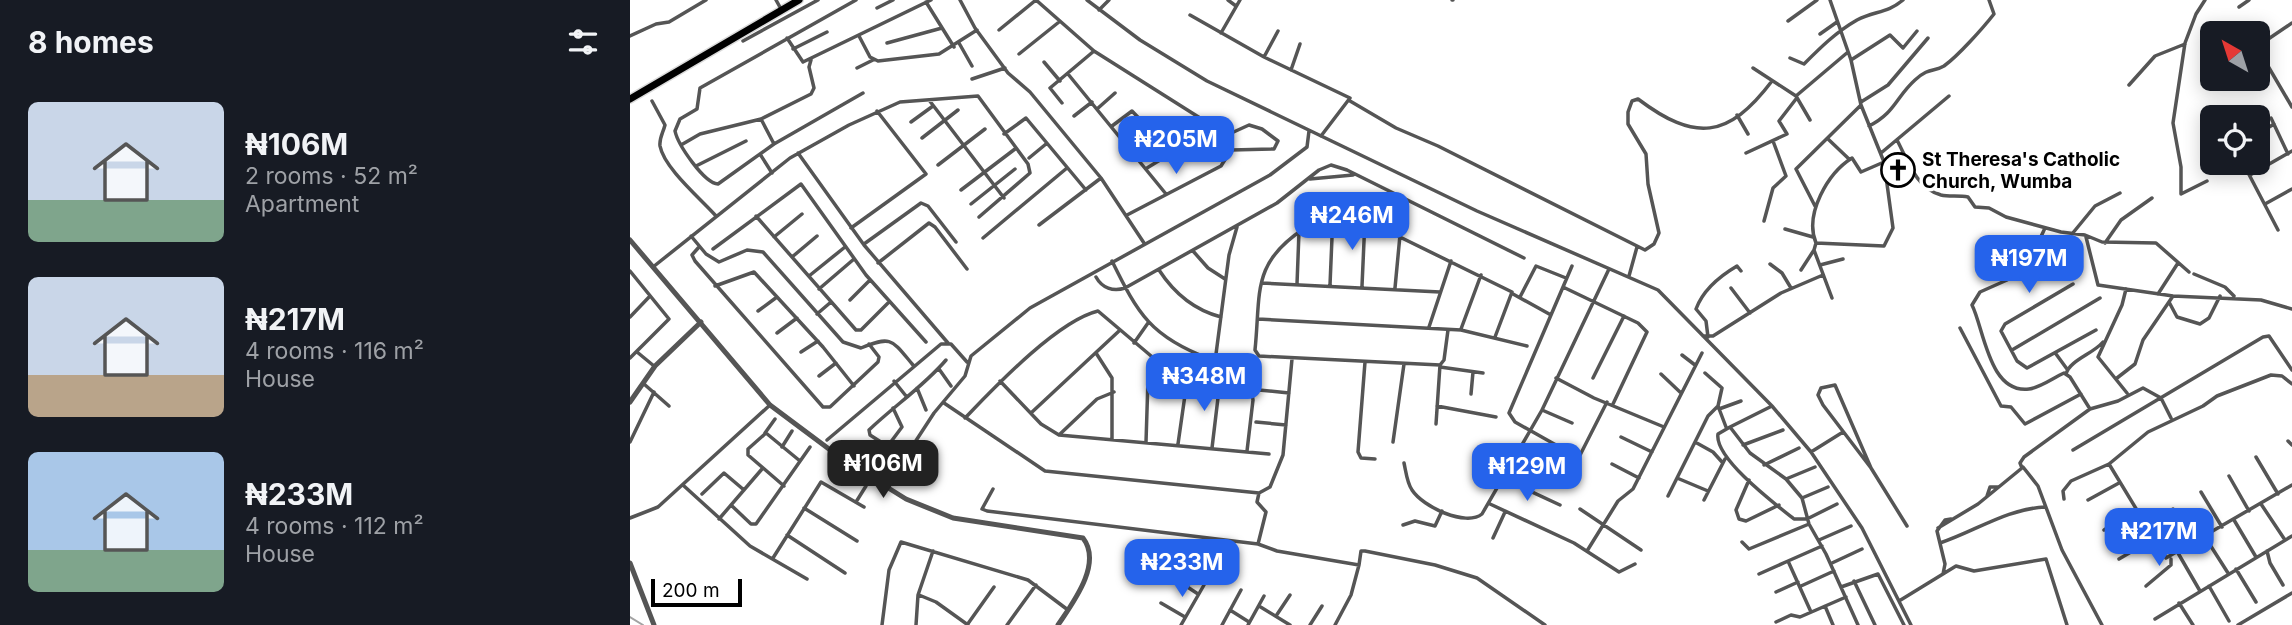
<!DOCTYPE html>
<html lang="en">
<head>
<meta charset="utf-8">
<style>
  body { margin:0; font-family:Inter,sans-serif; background:#242831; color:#f1f3f6; height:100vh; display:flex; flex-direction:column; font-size:26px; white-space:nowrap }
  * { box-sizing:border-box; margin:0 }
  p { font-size:23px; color:#9ea1a6 }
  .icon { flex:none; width:38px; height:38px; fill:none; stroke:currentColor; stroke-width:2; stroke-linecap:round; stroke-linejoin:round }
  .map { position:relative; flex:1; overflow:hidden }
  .drawer { display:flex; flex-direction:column; background:#171b24; width:630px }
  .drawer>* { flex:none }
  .needle { width:46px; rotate:321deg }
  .buttons { position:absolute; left:1570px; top:21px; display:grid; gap:14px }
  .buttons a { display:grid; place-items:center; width:70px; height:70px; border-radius:10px; background:#171b24; box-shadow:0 4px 18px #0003; font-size:35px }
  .scale { position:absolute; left:21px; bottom:18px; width:91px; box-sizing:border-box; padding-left:7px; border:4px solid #000; border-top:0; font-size:19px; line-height:24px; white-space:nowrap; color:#000; -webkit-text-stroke:5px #fff; paint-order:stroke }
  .price { position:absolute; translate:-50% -60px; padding:0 16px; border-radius:14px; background:#2563eb; color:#fff; font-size:23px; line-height:46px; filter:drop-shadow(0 2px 4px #0008) }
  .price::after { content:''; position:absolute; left:50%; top:42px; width:21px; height:16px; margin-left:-10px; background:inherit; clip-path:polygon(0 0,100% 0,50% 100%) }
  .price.current { background:#222; color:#fff }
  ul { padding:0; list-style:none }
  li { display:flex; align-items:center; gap:21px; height:175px; padding:0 28px }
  li span { display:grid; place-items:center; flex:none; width:196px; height:140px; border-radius:10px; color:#555 }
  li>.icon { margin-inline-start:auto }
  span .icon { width:84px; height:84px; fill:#fffc; stroke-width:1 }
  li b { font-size:30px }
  h2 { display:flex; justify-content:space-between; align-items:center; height:84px; padding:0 28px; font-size:30px }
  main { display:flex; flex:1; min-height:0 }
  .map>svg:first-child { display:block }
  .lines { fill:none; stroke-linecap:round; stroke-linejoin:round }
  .stream { stroke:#a3a3a3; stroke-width:2 }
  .primary-casing { stroke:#dbdbdb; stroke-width:10 }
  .minor { stroke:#555; stroke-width:3.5 }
  .tertiary { stroke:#555; stroke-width:5 }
  .primary { stroke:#000; stroke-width:7 }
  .labels { text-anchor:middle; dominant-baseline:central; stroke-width:7; stroke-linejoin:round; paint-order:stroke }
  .poi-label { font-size:19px; font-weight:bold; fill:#000; stroke:#fff; text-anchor:start }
</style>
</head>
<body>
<main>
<section class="drawer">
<h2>8 homes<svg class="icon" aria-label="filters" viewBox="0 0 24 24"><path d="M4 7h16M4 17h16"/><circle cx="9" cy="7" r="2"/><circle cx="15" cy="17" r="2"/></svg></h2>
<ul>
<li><span style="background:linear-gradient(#c9d6e8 70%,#7fa58c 0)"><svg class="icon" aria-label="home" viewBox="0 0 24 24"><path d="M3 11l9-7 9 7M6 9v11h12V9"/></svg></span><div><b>₦106M</b><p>2 rooms · 52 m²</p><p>Apartment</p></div></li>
<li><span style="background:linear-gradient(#c9d6e8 70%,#b9a48a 0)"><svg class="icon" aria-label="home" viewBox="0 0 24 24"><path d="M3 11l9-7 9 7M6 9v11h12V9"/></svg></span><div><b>₦217M</b><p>4 rooms · 116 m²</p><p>House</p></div></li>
<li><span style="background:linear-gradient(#a9c7e8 70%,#7fa58c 0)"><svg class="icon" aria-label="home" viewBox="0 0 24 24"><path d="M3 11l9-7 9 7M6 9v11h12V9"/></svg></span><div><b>₦233M</b><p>4 rooms · 112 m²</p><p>House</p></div></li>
</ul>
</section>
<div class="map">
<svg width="1662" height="625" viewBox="0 0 1662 625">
  <rect width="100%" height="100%" fill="#fff"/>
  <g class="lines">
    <!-- stream -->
    <path class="stream" d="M0 617 13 625"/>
    <!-- primary casing -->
    <g class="primary-casing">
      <path id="primary" d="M0 99 169 0"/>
    </g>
    <!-- minor -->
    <path class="minor" d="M146 0 151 9
      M226 0 70 88 67 109 50 119 45 131C48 145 74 183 88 184L144 144 233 93
      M330 0 345 28 378 73 400 92 471 178 514 243
      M406 0 464 51 597 135 601 150 591 166 497 215
      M457 0 510 40 577 81 847 211 1028 290 1142 406 1181 452 1232 528 1281 625
      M598 0 606 6
      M822 0H823
      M1200 0 1221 60 1231 105 1254 162 1263 228 1254 246 1186 243C1174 214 1198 173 1222 158L1231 172 1254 162
      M1575 0 1566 14 1555 43 1543 123 1551 167V194L1577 181
      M296 2 324 47
      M1609 7 1619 0
      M247 8 263 0
      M469 10 479 0
      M560 15 634 57 720 98 691 136
      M1158 21 1187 0
      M369 30 406 0
      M591 33 610 0
      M1190 34 1207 22
      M0 36 26 24 39 22 76 0
      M229 36 240 57 248 61 309 54 347 30
      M157 38 173 62
      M113 41 188 0
      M257 43 312 28
      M329 43 342 66
      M1628 46 1662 23
      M163 49 197 32
      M1628 49 1662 107
      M389 54 429 22
      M634 57 648 31
      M1160 58 1174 64C1190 48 1206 32 1227 20 1244 11 1258 13 1273 0
      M1221 60 1260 35 1273 48 1287 31
      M173 62 301 0
      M414 62 430 81
      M227 68 243 60
      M1123 68 1166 96
      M661 70 670 44
      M438 74 536 194
      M342 79 375 68
      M1499 85 1525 56 1555 44
      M299 100 374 198
      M22 101 35 125C33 133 29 138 30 146 34 168 71 199 86 216
      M720 101 766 128 808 146 1015 250 1024 244 1029 233 1018 184 1016 154 998 124V112L1002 101 1008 99C1065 142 1098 139 1142 81
      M1231 102 1258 85 1298 38
      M432 103 420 88 464 51
      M467 109 485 93
      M1107 115 1118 134
      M444 116 462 102
      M1641 118 1658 154
      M131 119 144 144
      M1180 120 1166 96 1218 52
      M281 122 303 106
      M482 126 502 111 525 135 543 124
      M1239 126C1265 113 1266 97 1285 80 1299 67 1304 72 1314 66 1328 56 1353 28 1364 14L1359 0
      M374 134 396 118 456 190
      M1628 134 1644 124
      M597 135 619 125 632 129 648 141 644 149 601 150
      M292 138 328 110
      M1198 139 1219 159
      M1267 140C1278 161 1286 188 1311 195 1319 197 1329 195 1338 197L1345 207 1359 208 1376 217 1431 232 1455 235 1472 242 1526 243 1559 272
      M51 145 70 134 131 119 181 94 184 88 179 67 181 60
      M168 153 234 245 318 343
      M1116 153 1157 134 1149 121 1166 99
      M1251 153 1319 96
      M130 154 142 173
      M399 158 416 144
      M1613 163 1648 230
      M308 165 355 129
      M66 166 116 141
      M517 168 561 141 575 123
      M1620 175 1662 151
      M680 179 723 175
      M331 190 385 149
      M341 204 385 169
      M1635 204 1662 189
      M1185 206 1166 169 1231 105
      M126 216 226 330H231L259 302
      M1134 221 1143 188 1156 176 1143 141
      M409 225 471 178
      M221 228 296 174 247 111
      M1415 228 1401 258 1377 280 1350 292 1342 305C1354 329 1359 394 1399 389 1410 388 1423 378 1434 373L1440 377 1460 409
      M1155 229 1183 237
      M1442 234 1465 206 1490 193
      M61 236 76 254 89 262 117 250 133 252 213 342 231 348C262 335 262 340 283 365
      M144 237 172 214
      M1456 237 1468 285 1543 296 1631 300 1662 309
      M353 238 437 168
      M1186 243 1184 250 1202 298
      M1475 243 1491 220 1522 198
      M234 244 291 203 298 206 326 242
      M69 247 62 255 65 261 193 407H200L248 362 249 357 239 344
      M83 249 171 184 236 275 296 342
      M563 251 578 268 595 279
      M162 257 187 236
      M482 261C508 314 521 337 580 359L586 354 599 255 607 227
      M248 263 299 223 305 227 337 269
      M1140 264 1152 273 1161 288
      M1190 265 1213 259
      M23 267 160 158 219 125 270 102 348 96 398 164 400 173 349 217
      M529 270C544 293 564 310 591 317
      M1171 270 1184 250
      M0 271 39 319 0 358
      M1564 274 1595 287 1604 296
      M179 276 215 247
      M999 276 1007 247
      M466 277C472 288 483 292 495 288L647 203 689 170 701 165 717 170 894 258
      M632 283 810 292
      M667 284 669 232
      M1443 284 1375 324 1371 331 1387 361 1397 368 1466 330
      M700 285 703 214
      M85 286 124 272 193 347 224 386
      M732 286 735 219
      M933 287 1008 323 1017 332 983 404
      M765 288 770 235
      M1101 288 1120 313
      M189 289 224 259
      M1496 289 1492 305 1468 357 1497 393
      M883 294 921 315
      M1528 294 1548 263
      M890 297 906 266 936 278
      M220 300 240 280
      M1539 302 1547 317 1570 324 1579 318 1590 296
      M128 311 147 297
      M187 314 201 302
      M0 317 20 296
      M628 319 831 330 897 346
      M799 327 821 261
      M1330 328 1371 406 1381 407 1395 424 1451 394
      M831 329 851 275
      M147 333 167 318
      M1073 336H1083L1151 293 1193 275
      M1078 337 1076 321 1066 309C1073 290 1090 276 1107 266L1111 271
      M504 343 518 323
      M1382 350 1470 298
      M7 352 24 366
      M171 352 188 341
      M466 353 482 378V439
      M1426 354 1437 369
      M1052 355 1065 365
      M735 362 728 452 731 458 745 459
      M810 365 629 356 625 350C631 292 621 263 675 228 692 217 705 212 725 215L882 292 865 337
      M810 367 853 373
      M309 369 321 386
      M1075 373 1092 388 1088 406 1096 427
      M1031 374 1051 393
      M1436 374C1440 360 1463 354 1473 342
      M189 376 206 363
      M926 378 964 398 1034 427
      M963 378 994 316
      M1487 378 1505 364 1513 340 1543 296
      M264 381 276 396
      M370 381 411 424 429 435 639 454
      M14 384 39 406
      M287 388 296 410
      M629 390 659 393
      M841 394 843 372
      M314 403 415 471 629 493 640 487 653 455 662 359
      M807 406 866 417
      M263 408 272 427 260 443 254 444 240 435 239 430C264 406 294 386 316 360
      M1089 409 1111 401
      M912 410 942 423
      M401 413 489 331
      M335 418C364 388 427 321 468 311L527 361 571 378 621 388 623 400 617 451
      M626 422 656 425
      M806 424 810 365 814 360 818 330
      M1100 427 1142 406
      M135 433 145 419
      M429 435 467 399 484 392
      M991 437 1022 452
      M197 440 311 344H321L337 362
      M1658 441 1662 445
      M0 442 24 392
      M516 442 518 379
      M763 442 774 364
      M1065 442 1083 452 1092 462
      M548 444 558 374
      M926 445 885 422 879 413 942 266
      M1113 445 1153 430
      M152 447 162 431
      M582 448 590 381
      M1443 450 1633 337 1639 336 1662 370
      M1181 452 1213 432
      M1626 457 1648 494
      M774 463C776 472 777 483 782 490 793 507 836 527 852 514L912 410 979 269
      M946 463 977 402
      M982 464 1009 478
      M1479 464 1536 558 1662 485
      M1134 465 1169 448
      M1393 467 1408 486 1432 550 1472 625
      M1241 468 1193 405 1188 395 1191 388 1205 385 1241 468 1277 526
      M239 474 274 459 304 413 335 376 341 356 400 308 640 175 677 147 679 131
      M1599 476 1619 511
      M1047 478 1078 491
      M874 479 930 505
      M1156 479 1185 467
      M1119 480 1106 510 1109 519 1116 521 1149 505
      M54 486 120 546 177 579
      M154 486 118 455V449L136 433 170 461
      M363 489 352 509 357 511 628 544 647 551 729 565 731 551H735L805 565 847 578 915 625
      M1571 492 1592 527
      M72 494 94 473 114 490
      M1038 496 1078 416 1088 406
      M1357 496 1360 487H1368
      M1172 498 1198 487
      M1434 499 1433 491 1441 481 1479 464 1518 432 1573 406 1587 396 1641 375 1652 376 1662 384
      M1074 500 1095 459
      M1458 500 1489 483
      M226 502 236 486
      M860 504 944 543 989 572 1005 564
      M1207 504 1177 519H1164C1145 504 1084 458 1088 434L1100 427 1120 453 1156 479 1172 498 1179 524 1196 554 1228 625
      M1631 504 1655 540
      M101 505 121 524H126L180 447
      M174 508 227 541
      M950 509 1011 550
      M1543 509 1563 543
      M0 518 28 507 140 405
      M89 519 132 469
      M1604 520 1626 557
      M773 525 785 521 805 526 812 511
      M1308 528 1348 504 1392 468 1390 463 1394 457 1460 409 1488 401 1513 388 1531 398 1541 418
      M1474 530 1505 510
      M157 535 215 573
      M1575 537 1598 573
      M863 538 875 512
      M1189 540 1221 526
      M1112 542 1119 549 1179 524
      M1310 543C1346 531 1376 509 1415 507
      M628 544 636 512 627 502 629 493
      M957 551 988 501 1003 489 1072 353
      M1637 551 1640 563 1653 585
      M1548 553 1570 591
      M143 558 191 482 234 507
      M1489 559 1523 539
      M1202 563 1232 549
      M1606 569 1626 602
      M1129 574 1158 561
      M1313 574 1315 564 1307 531 1315 520 1321 519
      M1224 581 1245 625
      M553 584 568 594
      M1171 586 1204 571
      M1516 586 1541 565V559
      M1579 586 1599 621
      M1211 587 1248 574 1274 625
      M1146 592 1168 582
      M289 595 306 602 338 625
      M1269 601 1326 566 1344 571 1416 559 1437 625
      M531 603 555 617
      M1549 603 1563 625
      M629 606 660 625
      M1195 606 1203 625
      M600 610 619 622
      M1181 612 1158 561 1192 546
      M646 616 660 595
      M1525 619 1662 536
      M1146 622 1161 615 1170 617 1216 597
      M252 625 259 570 271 542 398 580 438 610
      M286 625 288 595 303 551
      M337 625 364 587
      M377 625 406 585
      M551 625 574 585
      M592 625 611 590
      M618 625 634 596
      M680 625 692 606
      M705 625 721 595 729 565
      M1608 625 1662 593"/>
    <!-- tertiary -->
    <path class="tertiary" d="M0 240 140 405 215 461 276 499 323 518 453 538C473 564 442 604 428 625
      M0 402 25 366 71 322
      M0 563 24 625"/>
    <!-- primary -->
    <use href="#primary" class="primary"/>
  </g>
  <!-- icons -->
  <defs>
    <g id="church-ring" transform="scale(1.75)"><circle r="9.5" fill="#fff" stroke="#000" stroke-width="1.5"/><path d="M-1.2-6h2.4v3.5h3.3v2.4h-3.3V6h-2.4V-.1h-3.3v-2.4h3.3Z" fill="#000"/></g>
  </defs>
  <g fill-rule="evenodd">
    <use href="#church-ring" x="1268" y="170"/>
  </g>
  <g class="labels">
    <!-- poi labels -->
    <g class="poi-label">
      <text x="1292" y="159">St Theresa's Catholic<tspan x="1292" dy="22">Church, Wumba</tspan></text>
    </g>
  </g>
</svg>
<div class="buttons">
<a><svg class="needle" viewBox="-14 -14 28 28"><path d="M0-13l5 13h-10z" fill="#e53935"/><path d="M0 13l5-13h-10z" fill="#9ea1a6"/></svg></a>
<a><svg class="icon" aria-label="locate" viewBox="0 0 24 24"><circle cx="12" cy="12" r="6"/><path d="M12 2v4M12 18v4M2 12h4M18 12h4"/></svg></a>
</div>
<div class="scale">200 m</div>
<b class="price" style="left:546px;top:176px">₦205M</b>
<b class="price" style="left:722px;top:252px">₦246M</b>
<b class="price" style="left:1399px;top:295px">₦197M</b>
<b class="price" style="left:574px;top:413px">₦348M</b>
<b class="price current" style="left:253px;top:500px">₦106M</b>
<b class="price" style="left:897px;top:503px">₦129M</b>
<b class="price" style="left:1529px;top:568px">₦217M</b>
<b class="price" style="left:552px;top:599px">₦233M</b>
</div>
</main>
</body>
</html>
